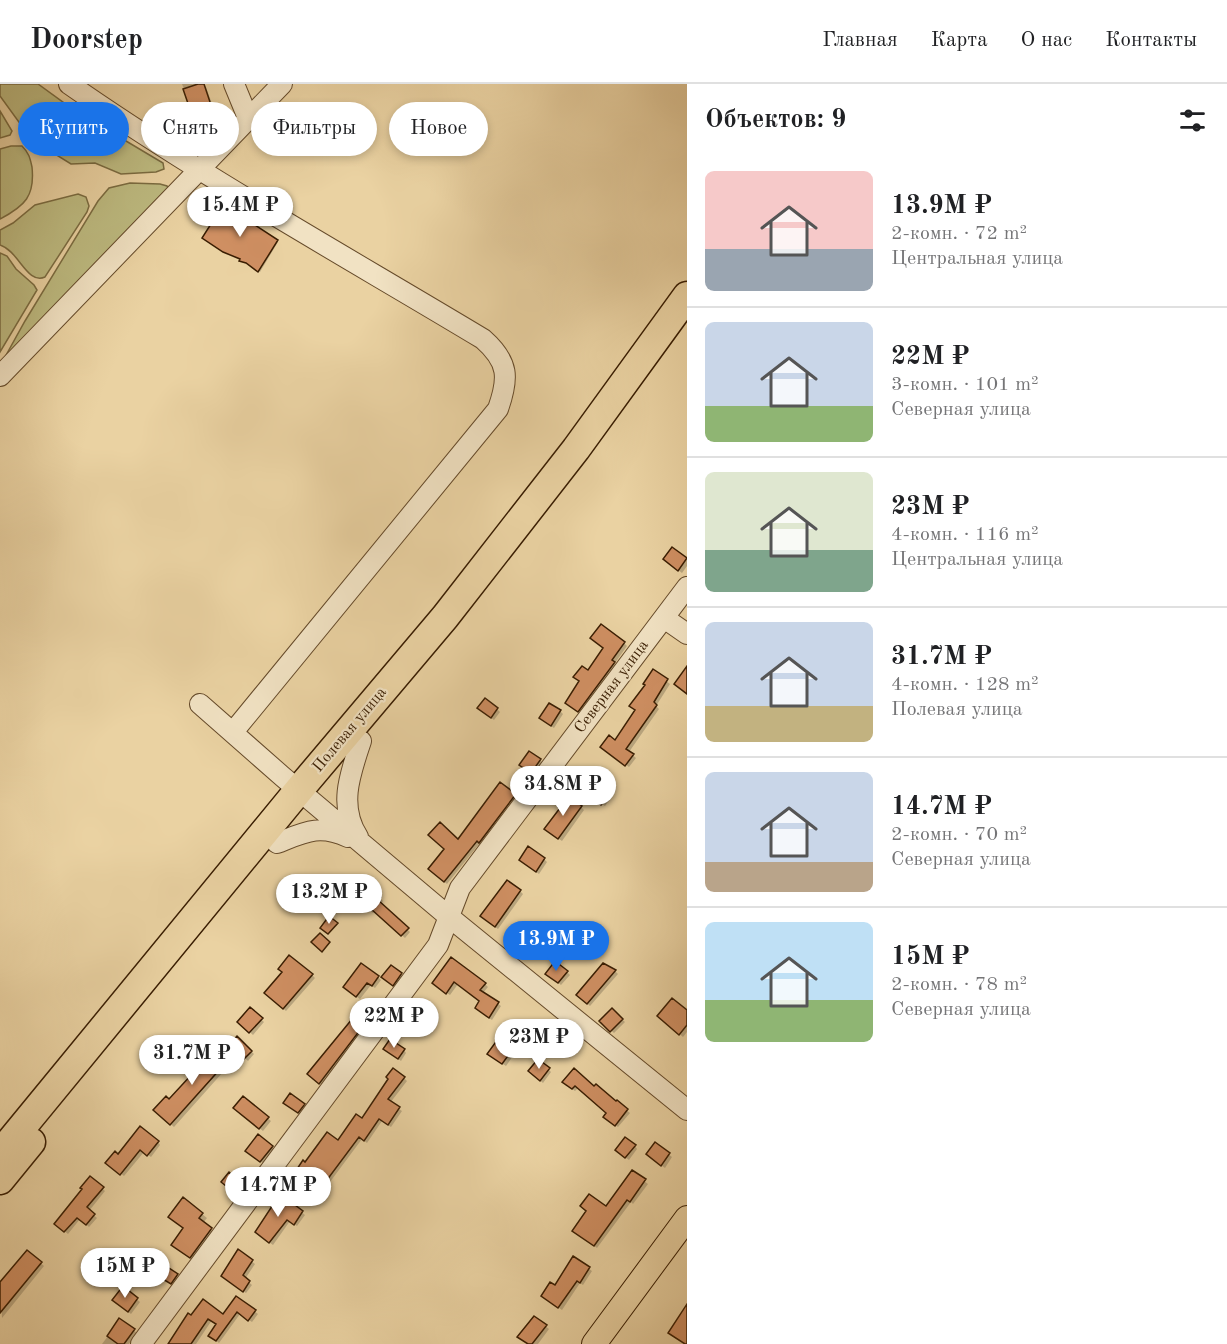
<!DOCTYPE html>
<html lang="ru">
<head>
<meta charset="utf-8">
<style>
  body { margin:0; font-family:"Old Standard TT",serif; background:#f2f2f2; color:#202124; height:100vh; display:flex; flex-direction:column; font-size:22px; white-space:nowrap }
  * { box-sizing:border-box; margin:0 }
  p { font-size:20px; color:#757577 }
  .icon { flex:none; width:33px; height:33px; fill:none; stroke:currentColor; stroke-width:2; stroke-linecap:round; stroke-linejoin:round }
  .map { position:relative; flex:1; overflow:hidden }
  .sheet { display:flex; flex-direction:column; background:#fff; width:540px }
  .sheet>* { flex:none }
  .banner { position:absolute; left:18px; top:18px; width:570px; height:54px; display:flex; gap:12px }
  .price { position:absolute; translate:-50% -51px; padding:0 14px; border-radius:21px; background:#fff; color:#222; font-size:20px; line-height:39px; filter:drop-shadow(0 2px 3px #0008) }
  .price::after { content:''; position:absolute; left:50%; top:36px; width:18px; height:14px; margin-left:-9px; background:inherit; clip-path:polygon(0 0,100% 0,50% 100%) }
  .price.on { background:#1a73e8; color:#fff }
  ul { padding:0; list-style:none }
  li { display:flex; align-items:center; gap:18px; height:150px; padding:0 18px }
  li+li { border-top:2px solid #e0e0e0 }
  li span { display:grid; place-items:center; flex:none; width:168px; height:120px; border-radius:9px; color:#555 }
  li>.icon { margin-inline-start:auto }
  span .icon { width:72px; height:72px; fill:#fffc; stroke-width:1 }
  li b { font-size:26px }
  h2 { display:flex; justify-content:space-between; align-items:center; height:72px; padding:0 18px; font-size:26px }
  .tag { padding:0 21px; border-radius:27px; background:#fff; box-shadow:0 3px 9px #0003; font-size:21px; line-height:54px }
  .tag.on { background:#1a73e8; color:#fff }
  header { display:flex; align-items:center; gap:36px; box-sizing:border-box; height:84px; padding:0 30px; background:#fff; border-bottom:2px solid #e0e0e0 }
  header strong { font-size:28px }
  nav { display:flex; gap:33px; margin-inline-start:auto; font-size:21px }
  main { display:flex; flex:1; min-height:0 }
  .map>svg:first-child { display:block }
  .green { fill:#bdba80; stroke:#7b6c41; stroke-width:1.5 }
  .shadow { fill:#0003 }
  .building { fill:#cf8f62; stroke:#391d02; stroke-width:1.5 }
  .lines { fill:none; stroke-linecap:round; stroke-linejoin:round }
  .minor-casing { stroke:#654a2a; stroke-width:22 }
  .major-casing { stroke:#391d02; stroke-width:26 }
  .highway-casing { stroke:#391d02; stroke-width:31 }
  .minor { stroke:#f1e2c3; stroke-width:20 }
  .major { stroke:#ead2a2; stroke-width:24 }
  .highway { stroke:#ead2a2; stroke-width:28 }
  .labels { text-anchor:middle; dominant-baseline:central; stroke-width:4.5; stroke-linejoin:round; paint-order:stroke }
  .street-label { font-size:16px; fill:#391d02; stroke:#f1e2c3 }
</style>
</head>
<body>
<header>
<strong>Doorstep</strong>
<nav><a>Главная</a><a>Карта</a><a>О нас</a><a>Контакты</a></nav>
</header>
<main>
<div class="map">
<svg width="687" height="1260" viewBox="0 0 687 1260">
  <rect width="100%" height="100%" fill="#ead2a2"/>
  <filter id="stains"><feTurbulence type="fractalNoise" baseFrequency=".00333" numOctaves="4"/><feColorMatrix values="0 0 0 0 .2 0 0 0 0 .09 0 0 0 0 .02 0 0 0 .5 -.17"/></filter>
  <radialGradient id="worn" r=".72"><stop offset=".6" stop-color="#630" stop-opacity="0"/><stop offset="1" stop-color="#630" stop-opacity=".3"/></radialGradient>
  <!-- green -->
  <path class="green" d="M0 0H38L74 26 163 79 164 85 156 88 121 90 95 79 71 80 37 59 29 52 0 12Z
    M0 27 12 47 10 51 0 54Z
    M11 62H22C29 69 30 74 32 83 35 112 25 122 0 135V65Z
    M130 99 160 100 167 102 169 106 5 273 25 237 98 117 109 104Z
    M78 110 86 113 89 122 87 128 45 193C27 201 19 167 0 161V146L13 139 35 121Z
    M0 169 7 172 16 185 34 201 37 206 0 268Z"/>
  <!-- shadow -->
  <path class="shadow" d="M182 0H203L206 3 216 31 198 37 195 33Z
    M239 132 278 158 260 188 248 180Z
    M673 465 687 476V482L682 489 668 478Z
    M624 559 627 562 615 579 617 582 582 629 570 621 588 588 605 564Z
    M653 587 670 600 656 622 659 625 629 668 636 674 629 683 605 665 616 658 637 626Z
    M497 625 500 628 494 636 482 627Z
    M560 627 563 630 554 644 544 637Z
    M540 676 543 679 535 691 524 684Z
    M612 696 615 699 606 712 610 715 605 722 591 713Z
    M515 711 518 714 483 761 480 759 447 800 433 788 459 757Z
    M581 723 584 726 562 757 549 748 562 724Z
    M544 775 547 778 539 790 524 779Z
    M371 807 383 817 380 820 410 848 405 854 375 826 373 829 361 818Z
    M520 807 523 810 498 845 485 835Z
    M542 846 561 861 550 876 534 863Z
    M451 875 485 900 488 903 483 909 501 922 492 936 479 927 481 918 458 900 450 911 436 902Z
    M615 887 618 890 590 922 578 911Z
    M567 888 570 891 561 901 550 892Z
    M401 890 404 893 396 904 386 896Z
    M312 891 315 894 286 927 266 909Z
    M378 893 381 896 375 904 371 901 360 915 347 906Z
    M250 925 264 938 253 951 239 938Z
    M612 926 625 938 614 949 601 937Z
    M687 928V948L683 953 662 935Z
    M357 931 368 941 323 1002 309 990Z
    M412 933H433L436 936 428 946Z
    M237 954 254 970 248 977 231 961Z
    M215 963 232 978 174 1043 155 1026 169 1017 208 975Z
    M404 966 406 969 401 977 388 967Z
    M512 966 515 969 506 982 492 973Z
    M549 986 551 988 543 999 533 990Z
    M574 986 630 1029 618 1043 608 1035V1029L578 1004 575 1007 567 1001Z
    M404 994 407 997 390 1019 402 1027 391 1043 382 1037 367 1059 362 1055 321 1110 298 1093 306 1080 338 1058Z
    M243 1014 271 1037 263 1047 238 1027Z
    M288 1021H304L307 1024 301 1031Z
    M158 1058 160 1061 151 1073 144 1068 124 1092 110 1081 118 1072Z
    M655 1060 672 1073 665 1084 650 1073Z
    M635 1062 637 1065 629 1076 619 1069Z
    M272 1063 275 1066 264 1080 250 1070Z
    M632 1088 648 1100 633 1120 631 1118 597 1164 577 1149 606 1124Z
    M229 1091 246 1105 240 1113 226 1101Z
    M90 1094 105 1107 89 1127 97 1134 89 1143 80 1135 68 1150 56 1140 84 1106Z
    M281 1112 305 1131 297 1142 290 1137 273 1161 259 1151Z
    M183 1115 207 1134 203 1139 216 1150 195 1177 177 1165 185 1145Z
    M28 1168 44 1182 2 1234 0 1201Z
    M239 1168 255 1180 245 1195 252 1201 246 1209 226 1194Z
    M574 1174 592 1187 583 1201 580 1199 562 1226 545 1214Z
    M177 1192 180 1195 174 1202 161 1193Z
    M123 1204 140 1218 131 1230 117 1219Z
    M236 1214 258 1230 252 1238 240 1230 219 1259 213 1254 217 1241 212 1236 196 1260H170L189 1231 224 1232Z
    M535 1234 549 1245 538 1260H529Z
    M120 1236 137 1249 129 1260H102Z"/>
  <!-- building -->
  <path class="building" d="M198 0H204L213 27 193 34 183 5Z
    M221 122 226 125 227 123 237 131 238 130 278 156 258 188 246 179 239 177 240 175 223 168 202 154 211 140 208 138Z
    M672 463 687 474 678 487 663 475Z
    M601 540 625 558 612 576 615 578 578 628 565 619 579 597 573 593 582 582 588 586 603 564 590 554Z
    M687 582V610L674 600Z
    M653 585 668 595 654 618 657 621 626 665 634 670 625 682 600 663 609 651 615 656 635 626 629 622 645 601 643 600Z
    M485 614 498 624 491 634 477 624Z
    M549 619 561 626 551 642 539 634Z
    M529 667 541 675 531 689 519 681Z
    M600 687 613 695 604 709 608 711 601 721 586 710Z
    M500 698 516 710 479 759 477 757 444 798 428 785 444 765 428 751 440 738 458 755Z
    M566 711 582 722 558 755 544 745 560 724 558 723Z
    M528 762 545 774 536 788 519 776Z
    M507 796 521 806 495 843 480 832Z
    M371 805 381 813 378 816 409 844 401 852 371 825 369 827 359 818Z
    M329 832 338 839 328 850 320 844Z
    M542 843 559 857 546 874 529 860Z
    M320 849 330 858 322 868 311 858Z
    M289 871 313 890 283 925 264 909 282 888 278 885Z
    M451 873 486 899 480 906 499 918 489 934 475 924 479 917 454 898 446 910 432 899Z
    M555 877 568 887 558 899 545 890Z
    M361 879 379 892 372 902 367 899 356 913 343 903Z
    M603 879 616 886 587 920 576 911Z
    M391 881 402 889 393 902 381 893Z
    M672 914 687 926V941L679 951 657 932Z
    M416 919 434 932 424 944 407 931Z
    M250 923 263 934 249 949 237 938Z
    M612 924 623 935 610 948 599 937Z
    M357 929 367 937 319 1000 307 990Z
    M237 952 252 967 244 975 229 961Z
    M390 955 405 965 398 975 383 965Z
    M498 955 513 965 502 980 487 970Z
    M215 961 230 974 170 1041 153 1026 166 1012 169 1015 206 975 204 973Z
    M538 975 550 984 540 997 528 987Z
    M393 984 405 993 388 1015 400 1023 388 1041 379 1035 364 1057 359 1053 318 1108 293 1091 303 1076 305 1078 327 1048 338 1056 356 1030 362 1034 388 995 386 993Z
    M574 984 594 1002 596 1000 616 1017 617 1016 628 1025 615 1042 603 1033 606 1029 575 1002 572 1005 562 998Z
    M290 1009 305 1020 298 1029 283 1019Z
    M243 1012 269 1033 259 1045 233 1024Z
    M140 1042 159 1057 147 1072 140 1066 120 1091 105 1079 115 1067 118 1070Z
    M258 1050 273 1062 260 1078 245 1067Z
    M625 1053 636 1061 625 1074 615 1066Z
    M655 1058 670 1069 661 1082 646 1070Z
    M632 1086 646 1095 630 1118 627 1116 594 1162 572 1147 586 1127 580 1122 589 1110 606 1122Z
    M229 1088 244 1101 237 1111 221 1098Z
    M90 1092 104 1103 87 1123 95 1130 86 1141 77 1134 64 1148 54 1140 82 1105 80 1104Z
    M280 1110 303 1127 294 1141 287 1136 269 1159 255 1148Z
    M183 1113 203 1129 199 1134 212 1144 190 1174 171 1161 183 1144 168 1133Z
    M238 1165 253 1176 243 1191 250 1197 243 1208 221 1192Z
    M27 1166 42 1178 0 1229V1198Z
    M573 1172 590 1183 580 1199 577 1197 558 1224 541 1212 550 1198 555 1201Z
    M163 1180 178 1190 171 1200 156 1191Z
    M123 1202 138 1214 128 1228 112 1216Z
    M236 1212 256 1226 248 1237 237 1228 216 1257 208 1252 216 1240 208 1235 191 1260H168L188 1229 191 1231 203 1215 223 1230Z
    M687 1220V1260H685L668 1249Z
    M534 1232 547 1241 532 1260H528L517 1253Z
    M119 1234 135 1245 124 1260H118L107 1252Z"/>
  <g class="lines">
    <!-- minor casing -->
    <g class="minor-casing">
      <path id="minor" d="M69 0C201 92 345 172 483 255 509 278 509 294 498 325L233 648
        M234 0 248 34
        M0 292 282 0
        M664 534 687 550
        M200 620 283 693 448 832 687 1026
        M358 753C338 722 350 690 361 657
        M277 759C305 748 319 740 348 753
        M141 1260 438 861 460 804 687 503"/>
    </g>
    <!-- major casing -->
    <g class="major-casing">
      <path id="major" d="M594 1260 687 1134"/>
    </g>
    <!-- highway casing -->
    <g class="highway-casing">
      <path id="highway" d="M0 1070 298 707 445 533 576 365 687 212
        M0 1096 31 1058"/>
    </g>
    <!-- minor -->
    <use href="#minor" class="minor"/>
    <!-- major -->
    <use href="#major" class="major"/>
    <!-- highway -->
    <use href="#highway" class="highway"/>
  </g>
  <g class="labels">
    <!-- street labels -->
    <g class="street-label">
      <text transform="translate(612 603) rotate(-53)">Северная улица</text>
      <text transform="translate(350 646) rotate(-50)">Полевая улица</text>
    </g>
  </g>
  <rect width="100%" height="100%" filter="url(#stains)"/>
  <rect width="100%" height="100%" fill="url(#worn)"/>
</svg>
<b class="price" style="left:240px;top:154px">15.4M ₽</b>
<b class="price" style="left:563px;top:733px">34.8M ₽</b>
<b class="price" style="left:329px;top:841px">13.2M ₽</b>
<b class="price on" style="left:556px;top:888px">13.9M ₽</b>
<b class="price" style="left:394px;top:965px">22M ₽</b>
<b class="price" style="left:539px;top:986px">23M ₽</b>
<b class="price" style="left:192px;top:1002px">31.7M ₽</b>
<b class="price" style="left:278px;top:1134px">14.7M ₽</b>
<b class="price" style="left:125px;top:1215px">15M ₽</b>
<div class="banner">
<a class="tag on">Купить</a>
<a class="tag">Снять</a>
<a class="tag">Фильтры</a>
<a class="tag">Новое</a>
</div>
</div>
<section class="sheet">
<h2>Объектов: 9<svg class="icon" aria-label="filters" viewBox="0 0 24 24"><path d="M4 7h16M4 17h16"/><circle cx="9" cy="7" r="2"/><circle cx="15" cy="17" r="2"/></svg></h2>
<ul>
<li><span style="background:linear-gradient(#f6c9c9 65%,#9aa5b1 0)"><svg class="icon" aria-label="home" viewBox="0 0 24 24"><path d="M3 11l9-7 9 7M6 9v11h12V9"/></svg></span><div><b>13.9M ₽</b><p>2-комн. · 72 m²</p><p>Центральная улица</p></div></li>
<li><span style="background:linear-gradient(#c9d6e8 70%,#8fb573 0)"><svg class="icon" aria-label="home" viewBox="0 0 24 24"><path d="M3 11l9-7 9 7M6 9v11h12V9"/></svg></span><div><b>22M ₽</b><p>3-комн. · 101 m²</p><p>Северная улица</p></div></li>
<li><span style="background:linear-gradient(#dfe7d0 65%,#7fa58c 0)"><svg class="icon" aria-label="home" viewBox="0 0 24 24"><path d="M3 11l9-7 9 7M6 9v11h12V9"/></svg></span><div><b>23M ₽</b><p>4-комн. · 116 m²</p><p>Центральная улица</p></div></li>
<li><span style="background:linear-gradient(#c9d6e8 70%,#c2b280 0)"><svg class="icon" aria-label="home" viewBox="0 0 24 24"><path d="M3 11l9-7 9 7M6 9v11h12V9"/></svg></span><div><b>31.7M ₽</b><p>4-комн. · 128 m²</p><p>Полевая улица</p></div></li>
<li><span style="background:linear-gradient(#c9d6e8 75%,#b9a48a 0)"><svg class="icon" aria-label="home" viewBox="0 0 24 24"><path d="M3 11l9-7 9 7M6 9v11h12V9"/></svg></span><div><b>14.7M ₽</b><p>2-комн. · 70 m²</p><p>Северная улица</p></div></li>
<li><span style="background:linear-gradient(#bfe0f5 65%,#8fb573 0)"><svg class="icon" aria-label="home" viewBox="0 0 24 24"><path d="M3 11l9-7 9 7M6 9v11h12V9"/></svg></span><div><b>15M ₽</b><p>2-комн. · 78 m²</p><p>Северная улица</p></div></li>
</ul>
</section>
</main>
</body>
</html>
